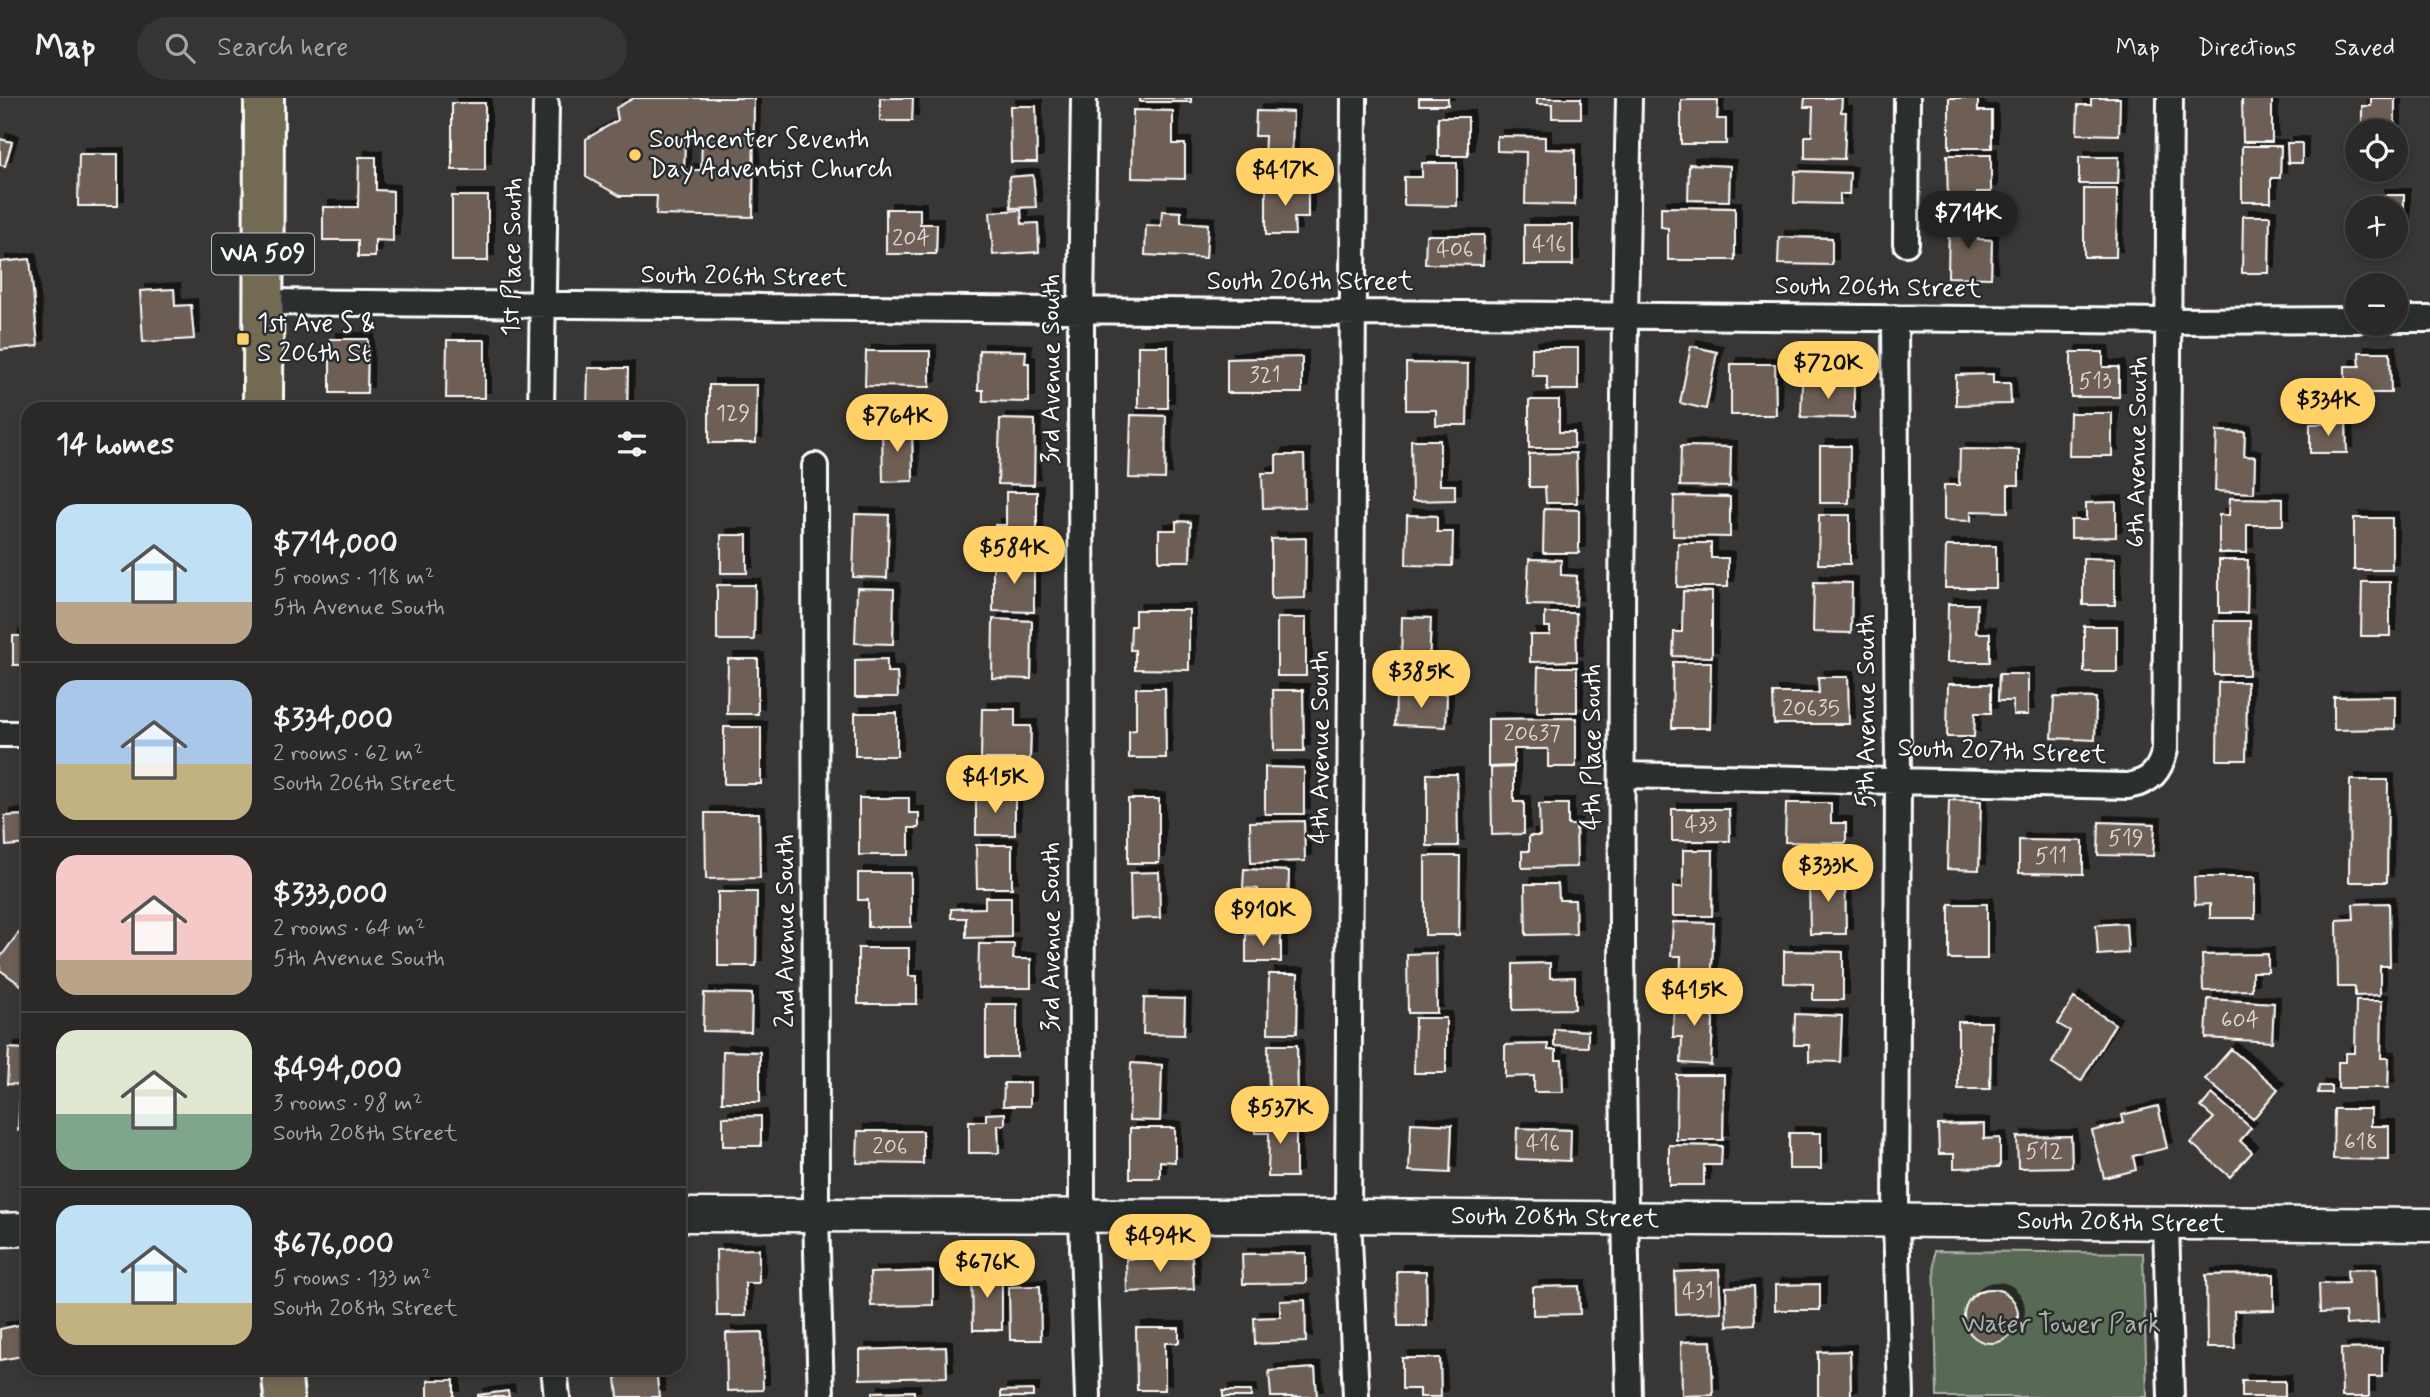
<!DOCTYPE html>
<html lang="en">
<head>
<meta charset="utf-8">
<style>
  body { margin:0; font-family:Mynerve,sans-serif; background:#363534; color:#f1f3f6; height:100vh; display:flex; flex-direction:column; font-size:26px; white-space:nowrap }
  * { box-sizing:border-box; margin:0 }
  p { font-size:23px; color:#a5a6a8 }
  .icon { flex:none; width:38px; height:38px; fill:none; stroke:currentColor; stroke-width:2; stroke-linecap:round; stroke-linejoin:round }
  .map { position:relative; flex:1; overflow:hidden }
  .panel { position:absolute; left:21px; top:304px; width:665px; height:973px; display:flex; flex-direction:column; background:#2a2928; border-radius:21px; box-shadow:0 4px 10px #0003,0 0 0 2px #464545 }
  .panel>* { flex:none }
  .buttons { position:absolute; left:2345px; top:21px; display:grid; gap:14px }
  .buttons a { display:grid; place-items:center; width:63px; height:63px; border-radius:50%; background:#2a2928; box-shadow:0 4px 10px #0003,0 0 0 2px #464545; font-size:35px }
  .price { position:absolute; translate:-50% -60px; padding:0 16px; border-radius:24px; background:#ffd166; color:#111; font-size:23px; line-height:46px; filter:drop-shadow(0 2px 4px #0008) }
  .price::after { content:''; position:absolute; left:50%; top:42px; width:21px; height:16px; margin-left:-10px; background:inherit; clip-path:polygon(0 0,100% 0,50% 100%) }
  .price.current { background:#222; color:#fff }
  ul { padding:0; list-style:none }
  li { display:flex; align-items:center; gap:21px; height:175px; padding:0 35px }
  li+li { border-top:2px solid #464545 }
  li span { display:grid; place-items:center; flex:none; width:196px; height:140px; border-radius:21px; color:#555 }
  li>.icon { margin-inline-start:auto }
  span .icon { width:84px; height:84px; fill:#fffc; stroke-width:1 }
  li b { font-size:30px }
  h2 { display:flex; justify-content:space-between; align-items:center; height:84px; padding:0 35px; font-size:30px }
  header { display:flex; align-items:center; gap:42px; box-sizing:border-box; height:98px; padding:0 35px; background:#2a2928; border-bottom:2px solid #464545 }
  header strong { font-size:33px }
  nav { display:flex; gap:38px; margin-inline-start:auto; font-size:24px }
  .search { width:490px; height:63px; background:#363534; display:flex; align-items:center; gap:18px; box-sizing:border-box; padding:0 24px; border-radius:38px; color:#a5a6a8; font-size:26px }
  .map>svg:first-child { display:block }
  .green { fill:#596a54; stroke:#acb4aa; stroke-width:2 }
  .building { fill:#6e5e56; stroke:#fff; stroke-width:2; fill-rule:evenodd; filter:url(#shadow) }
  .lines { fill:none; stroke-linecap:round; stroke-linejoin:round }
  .minor-casing { stroke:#fff; stroke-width:30 }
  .tertiary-casing { stroke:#fff; stroke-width:37 }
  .primary-casing { stroke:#fff; stroke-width:44 }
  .minor { stroke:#2a2d2e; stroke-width:24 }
  .tertiary { stroke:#2a2d2e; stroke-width:32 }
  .primary { stroke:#736b52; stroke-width:38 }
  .poi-dot { fill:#ffd166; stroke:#2a2d2e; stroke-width:2.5 }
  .labels { text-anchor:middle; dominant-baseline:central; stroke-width:5; stroke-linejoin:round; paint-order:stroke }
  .number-label { font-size:23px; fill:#dbd7d5 }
  .shield { fill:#2a2d2e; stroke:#bfc0c0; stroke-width:2 }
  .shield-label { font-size:24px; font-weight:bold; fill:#fff }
  .poi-label { font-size:26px; fill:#fff; stroke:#2a2d2e; text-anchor:start }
  .street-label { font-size:26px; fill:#fff; stroke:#2a2d2e }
  .park-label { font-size:26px; fill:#acb4aa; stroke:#2a2d2e }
</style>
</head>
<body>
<header>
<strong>Map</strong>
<div class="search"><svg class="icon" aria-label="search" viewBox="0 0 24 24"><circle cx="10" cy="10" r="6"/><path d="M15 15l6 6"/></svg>Search here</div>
<nav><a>Map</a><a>Directions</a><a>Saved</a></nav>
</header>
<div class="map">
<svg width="2430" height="1299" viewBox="0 0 2430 1299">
  <defs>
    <filter id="shadow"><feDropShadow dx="6" dy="-6" stdDeviation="0" flood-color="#0009"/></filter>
  </defs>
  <rect width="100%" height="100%" fill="#383736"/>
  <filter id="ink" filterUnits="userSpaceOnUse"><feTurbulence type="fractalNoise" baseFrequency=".0143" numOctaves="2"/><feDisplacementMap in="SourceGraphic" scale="14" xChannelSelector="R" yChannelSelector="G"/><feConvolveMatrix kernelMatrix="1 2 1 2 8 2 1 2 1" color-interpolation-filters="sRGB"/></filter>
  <g filter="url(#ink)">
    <!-- green -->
    <path class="green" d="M1934 1153 2143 1155 2147 1299H1937Z"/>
    <!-- building -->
    <path class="building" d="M634 0H754L753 119 656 117 657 98H620L586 79V41L618 22 616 10ZM685 41 702 42 701 72H684Z
      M880 0H913L912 23H880Z
      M1140 0H1191V4H1140Z
      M1419 0H1448V7H1419Z
      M1537 0H1581V20H1552V6H1537Z
      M1805 0H1842L1841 14H1846L1844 61 1805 60V38H1812L1813 9H1804Z
      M1949 0H1978V13H1992V50H1949Z
      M2091 0H2120L2119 37 2077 36 2078 7H2091Z
      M2242 0H2272V44H2243Z
      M2371 0H2395V33H2362V8H2371Z
      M1681 2H1718L1717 21H1726V46H1681Z
      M452 5H485V72H452Z
      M1010 8H1036L1037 64H1011Z
      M1133 12 1173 13V46H1185V81L1132 80Z
      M1256 13 1293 14 1292 62 1264 61 1265 38H1255Z
      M1438 19H1468V58H1438Z
      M1497 38 1545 39V51L1575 52V107L1525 106 1526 54 1497 53Z
      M0 41 12 44 5 68 0 67Z
      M2287 45H2302V65H2288Z
      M2242 48H2281L2280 80H2271V104H2242Z
      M79 56H118V108H78Z
      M1947 57H1991V94H1977V113H1948Z
      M359 59H376V92L393 93V143L375 142V159H358V142H323V109H358Z
      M2079 59H2119L2118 86H2079Z
      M1422 65H1457V108L1404 107V79H1422Z
      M1689 66 1730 68 1729 103 1688 102Z
      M1795 73 1850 75 1849 96H1840V106L1794 105Z
      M1033 77 1036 109 1011 110 1009 79Z
      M1266 87H1308V120H1294L1295 137H1266Z
      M2084 91H2117L2116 159H2084Z
      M2379 97H2404V131H2396V110H2379Z
      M452 98H488V163H452Z
      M1661 109 1735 110V162H1668V130L1661 129Z
      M886 111H920V126H937L936 156H886Z
      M1021 112 1022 126 1038 125 1039 154 993 157 990 114Z
      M1162 113 1181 114V124L1208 126 1206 160 1145 157 1146 127 1161 128Z
      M2243 118H2270L2269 175H2242Z
      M1949 122 1979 123 1978 141 1992 142 1991 180 1948 179Z
      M1524 127H1573V167H1524Z
      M1426 137H1484L1483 167 1425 166Z
      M1779 139 1832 140V167L1778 166Z
      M30 161 38 248 0 252V164Z
      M174 191 175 208 191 207 194 241 143 244 140 193Z
      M330 241H368L367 295H330Z
      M447 242H485V300H446Z
      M1138 248H1168V310H1138Z
      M1691 248 1717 254 1706 311 1680 305Z
      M1532 250H1578V292H1547V278H1532Z
      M979 252 1026 253 1025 265H1029V304L983 303V292H978Z
      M866 253H930V289L865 288Z
      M2071 254H2103V269H2119V299H2071Z
      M2359 254H2390L2391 295H2345V268H2360Z
      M1302 259V295H1227V261Z
      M1406 265 1468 266 1467 327H1436V312H1406Z
      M1731 266H1775L1776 317H1731Z
      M588 270H628L627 312H587Z
      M1993 276V285H2010L2011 306 1956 307V277Z
      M1802 285 1854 286V320L1801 319Z
      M709 287H757L756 345H709Z
      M1529 302H1559V334H1574V350H1529Z
      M2070 315H2112V358H2069Z
      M1131 317 1166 318 1165 381 1129 380Z
      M1000 321 1035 322 1034 387 998 386Z
      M2346 325 2347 355H2310V326Z
      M882 329H912L913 383 883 384Z
      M2217 333 2245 334 2244 358 2255 359 2254 395 2215 393Z
      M1411 342H1440V387H1455V402L1412 403Z
      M1681 348 1731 349 1730 389 1680 388Z
      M1820 348H1850L1849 405H1820Z
      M1960 351 2019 352V387H2008V414L1971 413V423L1944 422V387H1959Z
      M1576 355 1577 405H1546L1545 389H1529V356Z
      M1276 357H1304L1305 409 1263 410 1262 375H1276Z
      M1006 394H1037V448H995V427H1006Z
      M1674 398 1730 399V439L1673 438Z
      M2230 400 2283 401V427H2247V455H2219V417H2229Z
      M2116 404V439L2071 440V422H2086V405Z
      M1544 411 1579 412V455H1543Z
      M855 416 889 417 887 480 853 479Z
      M1407 417 1437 418V434H1453L1452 468 1406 467Z
      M1819 417H1850V466H1818Z
      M2354 420H2392V472H2354Z
      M1176 423 1191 424 1190 463H1159V432H1176Z
      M721 437H747V475H721Z
      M1306 440 1305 500 1271 501V441Z
      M1678 445H1711V460H1728V489H1677Z
      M1946 448H1996V490H1945Z
      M2083 460 2115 461V507H2083Z
      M993 461 1034 462V514L993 513Z
      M1529 461 1561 462V477L1577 478 1576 508 1527 507Z
      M2219 462H2248L2247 515H2219Z
      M1814 484 1852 485 1851 535 1813 534Z
      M2362 484H2390V538H2361Z
      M717 487H755L754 542H717Z
      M857 490 894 491 893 546 855 545Z
      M1683 493 1712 494V559L1673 558 1674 534H1682Z
      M1948 506H1977L1976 535H1990V564H1947Z
      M1135 512H1189V572L1135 571V552H1130L1131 528H1135Z
      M1545 515H1576L1577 563 1530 564V537H1550V529H1545Z
      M1402 519 1431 520 1429 568 1401 567Z
      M1277 520H1306V578H1277Z
      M993 521 1032 523 1031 581 992 580Z
      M2214 523H2250L2249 577H2214Z
      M2084 528H2117V574H2084Z
      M13 538H28V567H13Z
      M728 561H758V616H727Z
      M887 561V574H897L898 599H855V562Z
      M1673 564H1711L1710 630H1672Z
      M1538 569H1577V614H1537Z
      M1999 576H2028V617H2013V603H1998Z
      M1818 579H1848L1849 626H1774L1773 595H1819Z
      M2218 584H2247L2246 662H2217Z
      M1948 586H1991V615H1975L1974 639H1947Z
      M1136 590H1165L1166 660H1129V633L1136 632Z
      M1273 592H1303L1304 653H1274Z
      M1396 595 1447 596 1446 629 1395 627Z
      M2395 598V631L2334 632V599Z
      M2054 599 2096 600 2095 642 2052 640Z
      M982 611H1015V628H1031L1030 661H981Z
      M855 615H897V658H855Z
      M1576 620V669H1548V651H1514V668L1488 669V621Z
      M724 629H761V686H724Z
      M1265 669 1304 670V716H1265Z
      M1514 669V704H1524V736L1492 737 1491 670Z
      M1427 676H1457L1458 748H1427Z
      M2350 682H2388L2387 784H2349Z
      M976 696 1015 697V737H976Z
      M859 700H909V715H919V730H909V757H859Z
      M1128 701H1159V765H1128Z
      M1949 702 1981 703 1979 772 1947 771Z
      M1786 705H1831V725H1846V745L1785 744Z
      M1539 706H1568V727H1576L1577 769 1522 770V753H1529V738H1540Z
      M1672 711H1729L1730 743H1672Z
      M705 715H759L760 780 706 781Z
      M28 717V746L6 748 5 718Z
      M1304 723 1305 763 1251 765 1250 724Z
      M2099 724 2155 726 2153 758 2098 757Z
      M2019 742 2083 743V776L2019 775Z
      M976 747H1012V790H977Z
      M1683 752H1713L1712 818H1673V789H1683Z
      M1425 758H1460L1459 837H1425Z
      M1244 771 1289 773 1288 811 1258 810V791L1243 790Z
      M1159 774 1160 820 1131 821 1130 775Z
      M858 775H911V829H868V802H858Z
      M1845 776 1846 836H1810L1809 777Z
      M2194 779H2255V820H2210V806L2195 807Z
      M1525 786H1558L1559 802H1575L1576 836 1526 837Z
      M718 794H757L756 868H718Z
      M985 799H1011V839L966 840V820H951V811L985 810Z
      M2389 805 2390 868H2380V897L2355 898V889H2338L2337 822 2354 821 2353 806Z
      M1949 806H1987V861H1949Z
      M28 822V892L0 872V860Z
      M1673 824 1714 825 1711 891 1680 890 1681 858H1671Z
      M2126 825 2128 855 2098 857 2096 827Z
      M1246 836 1281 837V864H1246Z
      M979 846H1014L1013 861H1031V890H978Z
      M858 850H909V878H917V906H858Z
      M1784 853 1843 854V902H1813V886L1784 885Z
      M1436 855 1437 915H1408L1407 856Z
      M2268 856V874H2252V892L2203 893 2202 857Z
      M1550 865V880L1575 879V911L1513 912V866Z
      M1269 876H1298L1297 935H1268Z
      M704 895 752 896 751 934 703 933Z
      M1674 897 1714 900 1711 967 1681 965 1682 939H1673Z
      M1144 900 1185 901 1184 937 1143 936Z
      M2074 900 2115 926 2081 983 2052 965 2070 933 2058 926Z
      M2208 901 2274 905 2272 944 2206 940Z
      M2356 903H2382L2381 960H2389L2388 990H2338V964H2346V955H2355Z
      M986 906H1017V959H986Z
      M1795 916 1842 918 1840 964 1809 963V947H1794Z
      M1415 920H1446V975H1414Z
      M1958 924H1991L1990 991H1958Z
      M1554 931 1588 933V949L1554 948Z
      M25 933H28V987L7 986 9 950 24 951Z
      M1548 946V952H1556V962H1562L1563 994H1534V978L1505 979V947Z
      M1268 947H1297L1298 1004H1269Z
      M2231 951 2278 991 2253 1021 2205 981Z
      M723 953 760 954V1004H722Z
      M1131 965 1162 967 1160 1023 1129 1022Z
      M1677 977H1724L1723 1042H1676Z
      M1004 985H1030V1008H1003Z
      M2319 988H2331V995H2318Z
      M20 995H28V1033L18 1032Z
      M2212 996 2251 1030 2240 1043 2252 1054 2230 1079 2191 1045 2214 1020 2201 1009Z
      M2158 1008 2167 1050 2133 1058 2136 1072 2104 1080 2092 1033 2124 1025 2122 1017Z
      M2334 1011H2371V1028H2389V1062L2333 1061Z
      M1005 1015V1027H998L999 1055H969V1023H986V1016Z
      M761 1018V1048H723V1019Z
      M1255 1021H1296V1079H1268L1269 1035H1255Z
      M1411 1025 1452 1027 1450 1075 1409 1073Z
      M1984 1026V1041L2000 1040V1069L1954 1070V1056H1939L1938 1027Z
      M1130 1030H1175V1064L1160 1063V1080H1130Z
      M1517 1030 1571 1032 1570 1063 1516 1061Z
      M858 1033H923V1066L857 1065Z
      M1789 1035H1821V1071H1789Z
      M2071 1038 2072 1069 2018 1070 2017 1039Z
      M1669 1047 1722 1048 1721 1067H1704V1087H1669Z
      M759 1151V1185H745L746 1218H717L716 1152Z
      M1306 1155V1185L1243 1186 1242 1156Z
      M1192 1159 1194 1191 1127 1194 1126 1161Z
      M2376 1171 2378 1225 2346 1227 2345 1214 2320 1215 2319 1186 2348 1185 2347 1172Z
      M972 1172H1002V1232H973Z
      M1719 1172 1721 1214 1676 1216 1675 1174Z
      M933 1173V1207L871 1208 870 1175Z
      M1397 1173H1426L1427 1228H1398Z
      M2274 1176V1212L2234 1213 2235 1250H2207L2206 1177Z
      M1820 1186V1212H1775V1187Z
      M1040 1188 1041 1242H1010L1009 1189Z
      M1579 1188 1580 1216 1533 1217V1189Z
      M1754 1188 1755 1226 1727 1228 1726 1189Z
      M1964 1218a27 27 0 1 1 54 0a27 27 0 1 1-54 0Z
      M1305 1202 1306 1244 1255 1246 1254 1220 1280 1219V1203Z
      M28 1225V1257L0 1262V1231Z
      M1136 1230H1179V1245H1165V1292H1137Z
      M762 1234 763 1292 727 1293 726 1235Z
      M1711 1243 1713 1297 1682 1298 1681 1244Z
      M946 1249 947 1279 860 1281V1252Z
      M2382 1250V1279H2369V1299H2342L2341 1251Z
      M1850 1253 1851 1299H1818V1254Z
      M1402 1260H1440L1441 1299H1420V1291H1402Z
      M656 1270 659 1299H618L615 1271Z
      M1315 1270 1317 1299H1271L1269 1273Z
      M428 1282H454V1299H428Z
      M2242 1283H2285V1299H2242Z
      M1033 1292V1299H1001V1293Z
      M508 1293 509 1299H478V1297Z
      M914 1293V1299H873V1294Z
      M1223 1293H1251V1299H1223Z"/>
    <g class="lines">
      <!-- minor casing -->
      <g class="minor-casing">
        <path id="minor" d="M1084 0 1081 213 1082 1118 1088 1299
          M1354 0 1348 1118 1356 1299
          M1629 0C1620 433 1618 866 1629 1299
          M1906 145 1907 0
          M263 204 2170 223 2357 222
          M1895 220 1898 681 1896 1122 1901 1299
          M2396 221H2430
          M541 312 546 7
          M815 368 816 1116 821 1299
          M0 636H28
          M1622 677 2128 688C2151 684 2160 673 2165 651L2170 0
          M2166 1126 2171 1299
          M554 1270 557 1299"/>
      </g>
      <!-- tertiary casing -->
      <g class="tertiary-casing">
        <path id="tertiary" d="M679 1117 1348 1118 2430 1127
          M0 1132 28 1131"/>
      </g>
      <!-- primary casing -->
      <g class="primary-casing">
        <path id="primary" d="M263 312 264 0
          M281 1270 284 1299"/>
      </g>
      <!-- minor -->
      <use href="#minor" class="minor"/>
      <!-- tertiary -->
      <use href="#tertiary" class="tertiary"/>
      <!-- primary -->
      <use href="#primary" class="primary"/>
    </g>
  </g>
  <!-- markers -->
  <g class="poi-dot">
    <circle cx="635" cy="57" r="7"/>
    <rect x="236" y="234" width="14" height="14" rx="3.5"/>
  </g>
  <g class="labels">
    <!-- number labels -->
    <g class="number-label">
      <text x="911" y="141">204</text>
      <text x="1549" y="147">416</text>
      <text x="1455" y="152">406</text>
      <text x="1265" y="278">321</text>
      <text x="2095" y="284">513</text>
      <text x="733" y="316">129</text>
      <text x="1811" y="611">20635</text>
      <text x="1532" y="636">20637</text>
      <text x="1701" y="727">433</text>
      <text x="2126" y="741">519</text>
      <text x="2051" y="759">511</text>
      <text x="2240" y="923">604</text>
      <text x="2361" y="1045">618</text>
      <text x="1543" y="1046">416</text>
      <text x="890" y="1049">206</text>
      <text x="2044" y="1054">512</text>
      <text x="1698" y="1194">431</text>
    </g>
    <!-- shield labels -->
    <rect class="shield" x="212" y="135.5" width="102" height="41" rx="5"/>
    <g class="shield-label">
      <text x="263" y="156">WA 509</text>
    </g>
    <!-- poi labels -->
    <g class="poi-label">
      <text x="649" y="42">Southcenter Seventh<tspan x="649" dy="30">Day Adventist Church</tspan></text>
      <text x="257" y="226">1st Ave S &amp;<tspan x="257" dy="30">S 206th St</tspan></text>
    </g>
    <!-- street labels -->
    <g class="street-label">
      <text transform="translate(513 159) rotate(-89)">1st Place South</text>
      <text transform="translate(744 179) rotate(1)">South 206th Street</text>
      <text x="1310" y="184">South 206th Street</text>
      <text transform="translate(1878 190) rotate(1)">South 206th Street</text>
      <text transform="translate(1052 271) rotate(-90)">3rd Avenue South</text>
      <text transform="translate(2138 354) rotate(-89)">6th Avenue South</text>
      <text transform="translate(1867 613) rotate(-90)">5th Avenue South</text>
      <text transform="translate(1321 649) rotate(-90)">4th Avenue South</text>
      <text transform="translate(1593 649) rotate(-90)">4th Place South</text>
      <text transform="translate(2002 654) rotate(2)">South 207th Street</text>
      <text transform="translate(786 833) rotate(-90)">2nd Avenue South</text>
      <text transform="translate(1052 839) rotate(-90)">3rd Avenue South</text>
      <text transform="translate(1555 1120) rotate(1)">South 208th Street</text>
      <text transform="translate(2121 1125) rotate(1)">South 208th Street</text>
    </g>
    <!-- park labels -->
    <g class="park-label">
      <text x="2061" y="1227">Water Tower Park</text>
    </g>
  </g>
</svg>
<div class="buttons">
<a><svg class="icon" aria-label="locate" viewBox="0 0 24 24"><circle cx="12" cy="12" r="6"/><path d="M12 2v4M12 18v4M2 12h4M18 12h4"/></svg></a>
<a>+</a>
<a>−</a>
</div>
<b class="price" style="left:1285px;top:110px">$417K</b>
<b class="price current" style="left:1968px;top:153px">$714K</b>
<b class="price" style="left:1828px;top:303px">$720K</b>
<b class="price" style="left:2328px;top:340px">$334K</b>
<b class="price" style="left:897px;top:356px">$764K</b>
<b class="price" style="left:1014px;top:488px">$584K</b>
<b class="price" style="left:1421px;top:612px">$385K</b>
<b class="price" style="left:995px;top:717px">$415K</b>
<b class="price" style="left:1828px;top:806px">$333K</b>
<b class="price" style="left:1263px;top:850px">$910K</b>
<b class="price" style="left:1694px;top:930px">$415K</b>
<b class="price" style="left:1280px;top:1048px">$537K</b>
<b class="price" style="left:1160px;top:1176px">$494K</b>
<b class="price" style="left:987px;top:1202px">$676K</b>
<section class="panel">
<h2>14 homes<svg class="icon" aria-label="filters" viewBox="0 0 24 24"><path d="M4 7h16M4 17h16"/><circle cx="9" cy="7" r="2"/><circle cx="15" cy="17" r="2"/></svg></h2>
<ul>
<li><span style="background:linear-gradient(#bfe0f5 70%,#b9a48a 0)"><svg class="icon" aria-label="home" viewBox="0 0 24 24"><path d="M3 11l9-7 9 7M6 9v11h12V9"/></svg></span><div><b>$714,000</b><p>5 rooms · 118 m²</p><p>5th Avenue South</p></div></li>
<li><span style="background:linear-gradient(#a9c7e8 60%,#c2b280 0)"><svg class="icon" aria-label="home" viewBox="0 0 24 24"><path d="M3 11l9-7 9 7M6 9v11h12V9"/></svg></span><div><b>$334,000</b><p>2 rooms · 62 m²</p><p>South 206th Street</p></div></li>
<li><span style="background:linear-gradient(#f6c9c9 75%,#b9a48a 0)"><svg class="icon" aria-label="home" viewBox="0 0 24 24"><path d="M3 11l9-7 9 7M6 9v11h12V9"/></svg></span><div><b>$333,000</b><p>2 rooms · 64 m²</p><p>5th Avenue South</p></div></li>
<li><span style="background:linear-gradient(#dfe7d0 60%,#7fa58c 0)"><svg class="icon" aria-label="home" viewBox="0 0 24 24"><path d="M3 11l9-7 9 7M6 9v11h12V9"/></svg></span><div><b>$494,000</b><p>3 rooms · 98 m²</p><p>South 208th Street</p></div></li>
<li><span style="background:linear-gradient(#bfe0f5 70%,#c2b280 0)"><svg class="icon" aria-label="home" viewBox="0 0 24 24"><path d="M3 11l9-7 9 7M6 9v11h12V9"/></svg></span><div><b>$676,000</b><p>5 rooms · 133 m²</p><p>South 208th Street</p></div></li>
</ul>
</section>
</div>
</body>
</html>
